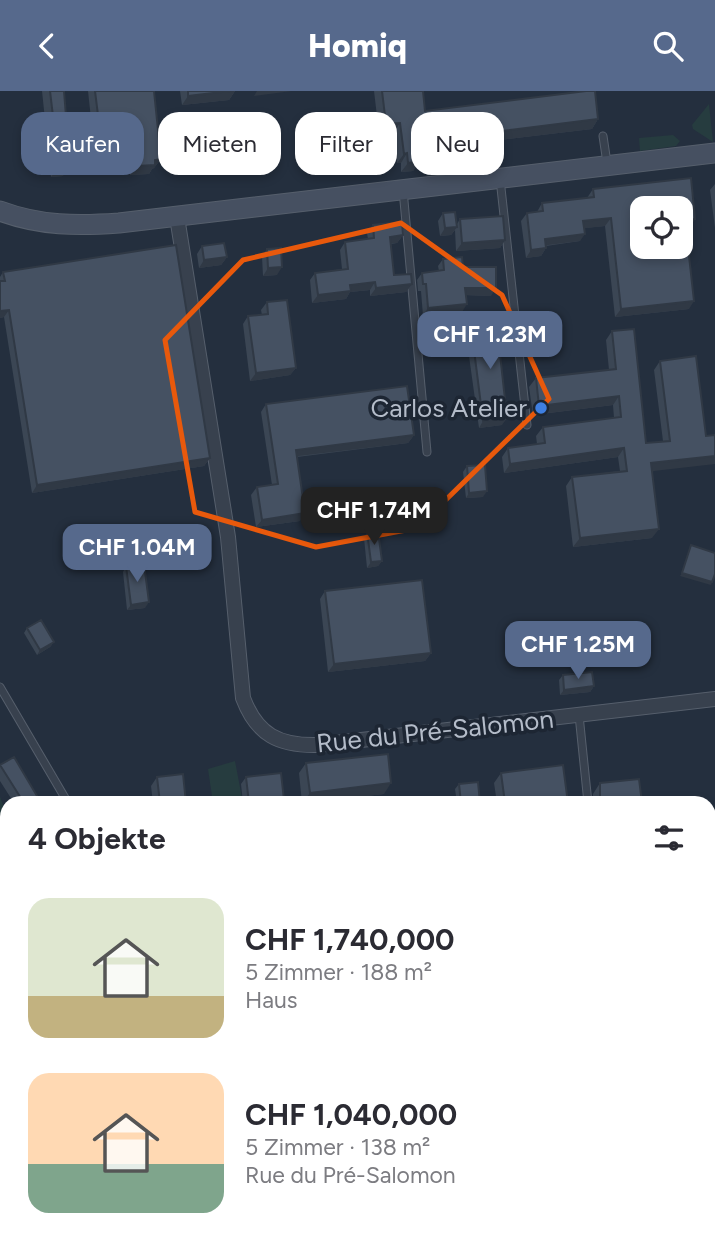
<!DOCTYPE html>
<html lang="de">
<head>
<meta charset="utf-8">
<style>
  body { margin:0; font-family:Figtree,sans-serif; background:#f2f2f3; color:#2b2b33; height:100vh; display:flex; flex-direction:column; font-size:26px; white-space:nowrap }
  * { box-sizing:border-box; margin:0 }
  p { font-size:23px; color:#7c7c81 }
  .icon { flex:none; width:38px; height:38px; fill:none; stroke:currentColor; stroke-width:2; stroke-linecap:round; stroke-linejoin:round }
  .map { position:relative; flex:1; overflow:hidden }
  .sheet { position:absolute; left:0px; top:705px; width:716px; height:450px; display:flex; flex-direction:column; background:#fff; border-radius:21px 21px 0 0; box-shadow:0 4px 10px #0003 }
  .sheet>* { flex:none }
  .guide { position:absolute; left:21px; top:21px; width:674px; height:63px; display:flex; gap:14px }
  .fabs { position:absolute; left:630px; top:105px; display:grid; gap:14px }
  .fabs a { display:grid; place-items:center; width:63px; height:63px; border-radius:14px; background:#fff; box-shadow:0 4px 10px #0003; font-size:35px }
  .price { position:absolute; translate:-50% -60px; padding:0 16px; border-radius:14px; background:#56698c; color:#fff; font-size:23px; line-height:46px; filter:drop-shadow(0 2px 4px #0008) }
  .price::after { content:''; position:absolute; left:50%; top:42px; width:21px; height:16px; margin-left:-10px; background:inherit; clip-path:polygon(0 0,100% 0,50% 100%) }
  .price.on { background:#222; color:#fff }
  ul { padding:0; list-style:none }
  li { display:flex; align-items:center; gap:21px; height:175px; padding:0 28px }
  li span { display:grid; place-items:center; flex:none; width:196px; height:140px; border-radius:21px; color:#555 }
  li>.icon { margin-inline-start:auto }
  span .icon { width:84px; height:84px; fill:#fffc; stroke-width:1 }
  li b { font-size:30px }
  h2 { display:flex; justify-content:space-between; align-items:center; height:84px; padding:0 28px; font-size:30px }
  .chip { padding:0 24px; border-radius:21px; background:#fff; box-shadow:0 4px 10px #0003; font-size:24px; line-height:63px }
  .chip.on { background:#56698c; color:#fff }
  header { display:flex; justify-content:space-between; align-items:center; height:91px; padding:0 28px; background:#56698c; color:#fff; font-size:32px; font-weight:800 }
  .map>svg:first-child { display:block }
  .green { fill:#263c3f }
  .water { fill:#394c67 }
  .lines { fill:none; stroke-linecap:round; stroke-linejoin:round }
  .service-casing { stroke:#565f6c; stroke-width:9 }
  .minor-casing { stroke:#565f6c; stroke-width:16 }
  .secondary-casing { stroke:#565f6c; stroke-width:21 }
  .service { stroke:#38414e; stroke-width:7 }
  .minor { stroke:#38414e; stroke-width:14 }
  .secondary { stroke:#465061; stroke-width:19 }
  .wall { fill:#3b4654 }
  .shaded-wall { fill:#303945 }
  .building { fill:#455162; stroke:#303945; stroke-width:2; fill-rule:evenodd }
  .marked { fill:none; stroke:#e8590c; stroke-width:5; stroke-linejoin:round }
  .shop-dot { fill:#3f7fe0; stroke:#1d2633; stroke-width:2.5 }
  .labels { text-anchor:middle; dominant-baseline:central; stroke-width:7; stroke-linejoin:round; paint-order:stroke }
  .poi-label { font-size:26px; fill:#b4bcc9; stroke:#1d2633; text-anchor:end }
  .street-label { font-size:26px; fill:#b4bcc9; stroke:#1d2633 }
</style>
</head>
<body>
<header><svg class="icon" aria-label="back" viewBox="0 0 24 24"><path d="M15 5l-7 7 7 7"/></svg>Homiq<svg class="icon" aria-label="search" viewBox="0 0 24 24"><circle cx="10" cy="10" r="6"/><path d="M15 15l6 6"/></svg></header>
<div class="map">
<svg width="715" height="1154" viewBox="0 0 715 1154">
  <rect width="100%" height="100%" fill="#242f3e"/>
  <!-- green -->
  <path class="green" d="M709 13 713 51 693 38 692 34Z
    M673 44 680 50 676 55 640 60 639 47Z
    M235 670 243 712H213L208 678Z
    M0 706 7 724V746L0 752Z
    M715 780V951L709 953V786Z
    M0 807 7 821V974L0 971Z"/>
  <!-- water -->
  <path class="water" d="M715 951V1154H0V971L7 974V1148H709V953Z"/>
  <g class="lines">
    <!-- service casing -->
    <g class="service-casing">
      <path id="service" d="M603 45 607 72
        M500 88 527 334
        M403 99 427 361
        M0 596 68 712
        M579 624 588 712"/>
    </g>
    <!-- minor casing -->
    <g class="minor-casing">
      <path id="minor" d="M177 126 228 446 243 607C257 644 279 655 318 654L715 608"/>
    </g>
    <!-- secondary casing -->
    <g class="secondary-casing">
      <path id="secondary" d="M0 120C40 135 78 135 119 132L715 62"/>
    </g>
    <!-- service -->
    <use href="#service" class="service"/>
    <!-- minor -->
    <use href="#minor" class="minor"/>
    <!-- secondary -->
    <use href="#secondary" class="secondary"/>
  </g>
  <!-- wall -->
  <path class="wall" d="M42 0H64L63 85 51 86Z
    M88 0H154L161 68 154 77 152 78 149 83 130 84V79L122 80 121 62 95 65Z
    M180 0H235L229 9 182 14Z
    M374 0H423L425 20 598 28 592 38 422 58 419 65 420 70 413 80 401 81V72H397L394 41 379 42Z
    M715 93V137L710 99Z
    M593 98 690 136H686L689 218 615 226 605 135 584 137 580 150 546 155V157L541 165 526 167 521 130 527 122 537 121 542 112 587 107Z
    M443 122 457 133 460 128 505 149 500 157 456 160 455 139 451 144 440 145 438 130Z
    M373 134 403 144 397 152 391 153 394 184 412 193 406 201 370 205V199L350 201 346 208 312 212 310 189 315 182 342 178 340 159 345 151 368 148 367 142Z
    M202 155 227 166 221 174 199 177 197 163Z
    M267 158 277 184 263 185 262 166Z
    M443 168 463 176 491 205 466 204 462 221 423 225 421 200H418L417 189 422 182 439 180 438 175Z
    M3 181 210 367 204 375 32 402 4 226 0 227V186Z
    M267 211 296 277 290 284 250 290 243 233 248 225 262 224 261 219Z
    M481 223 501 241 497 247 493 248V264L502 334 479 337 468 258 473 251H479L476 230Z
    M612 240 646 352 663 350 654 279 660 270 706 345 652 381V447L573 456 566 395 572 386 620 380 618 366 504 382 502 366 508 357 537 353 536 345 543 336 614 327 613 314 533 324 529 296 536 287 609 279 606 249Z
    M266 313 414 344 408 352 297 366 300 430 256 436 251 404 257 396 272 394 261 321Z
    M467 375 483 406 466 407 463 381Z
    M367 441 382 470 378 475 367 477 364 447Z
    M126 475 145 517 127 519 123 481Z
    M325 500 431 562 425 570 328 581 320 508Z
    M27 537 54 551 50 556 37 564 24 542Z
    M563 584 594 595 590 601 560 604 559 589Z
    M14 666 40 710 38 712H14L0 690V674Z
    M306 672 384 703 302 712 299 682Z
    M501 682 568 712H497L494 692Z
    M157 686 186 712H153L151 695Z
    M246 686 282 712H243L241 693Z
    M600 692 642 712H593V703Z
    M459 693 480 712H457L455 698Z"/>
  <!-- shaded-wall -->
  <path class="shaded-wall" d="M230 0H235L229 9 182 14 188 5Z
    M257 0H292L254 5Z
    M598 28 592 38 415 59 421 50Z
    M400 32 394 41 379 42 386 33Z
    M128 53 121 62 95 65 102 56Z
    M407 62 401 72H397L404 63Z
    M161 68 154 77 152 78 149 83 130 84 137 75 155 69Z
    M129 70H136L130 79 122 80Z
    M420 70 413 80 401 81 408 72Z
    M70 75 63 85 51 86 59 76Z
    M611 127 605 135 578 138 583 130Z
    M695 128 690 136 681 137 685 129Z
    M457 136 451 144 440 145 445 137Z
    M585 143 580 150 540 155 545 148Z
    M403 144 397 152 384 153 390 146Z
    M505 149 500 157 456 160 462 152Z
    M546 157 541 165 526 167 531 159Z
    M227 166 221 174 199 177 204 169Z
    M282 176 277 184 263 185 268 177Z
    M375 191 370 199 350 201 346 208 312 212 318 204 350 194Z
    M412 193 406 201 370 205 376 197Z
    M465 197H496L491 205 460 204Z
    M694 210 689 218 615 226 621 218Z
    M467 213 462 221 423 225 428 217Z
    M9 219 4 226 0 227V220Z
    M501 241 497 247 488 248 493 242Z
    M296 277 290 284 250 290 256 282Z
    M619 305 613 314 533 324 539 315Z
    M507 327 502 334 479 337 483 330Z
    M414 344 408 352 290 366 296 359Z
    M624 357 618 366 504 382 510 373Z
    M715 365V373L645 381 651 372Z
    M210 367 204 375 32 402 37 394Z
    M487 400 483 406 466 407 469 402Z
    M305 422 300 430 256 436 262 429Z
    M659 438 652 447 573 456 580 447Z
    M382 470 378 475 367 477 371 471Z
    M682 482 712 491 711 494 680 485Z
    M149 511 145 517 127 519 131 514Z
    M54 551 50 556 37 564 40 559Z
    M431 562 425 570 328 581 334 573Z
    M594 595 590 601 560 604 564 599Z
    M391 692 384 703 302 712 310 702Z
    M284 709 282 712H258Z"/>
  <!-- building -->
  <path class="building" d="M50 0H64L70 75 59 76Z
    M95 0H154L161 68 155 69V74L137 75 136 70H129L128 53 102 56Z
    M188 0H230L188 5Z
    M382 0H423L425 20 586 0H595L598 28 421 50 423 61H419L420 70 408 72 407 62 404 63 400 32 386 33Z
    M691 87 695 128 685 129 694 210 621 218 611 127 583 130 585 143 545 148 546 157 531 159 527 122 543 120 542 112 594 106 593 98ZM642 117H681V156H642Z
    M455 121 457 136 445 137 443 122Z
    M503 125 505 149 462 152 460 128Z
    M402 131 403 144 390 146 394 184 411 183 412 193 376 197 375 191 350 194 351 200 318 204 315 182 348 178 345 151 374 147 373 134Z
    M224 152 227 166 204 169 202 155Z
    M176 154 210 367 37 394 9 219 0 220V190H5L3 181Z
    M281 157 282 176 268 177 267 158Z
    M462 166 463 176H496V197H465L467 213 428 217 426 193H423L422 182 444 179 443 168Z
    M287 209 296 277 256 282 248 225 268 223 267 211Z
    M499 221 501 241 493 242V264L500 263 507 327 483 330 473 251H484L481 223Z
    M634 238 646 352 670 350 660 270 696 265 706 345 715 344V365L651 372 659 438 580 447 572 386 627 380 624 357 510 373 508 357 545 352 543 336 621 326 619 305 539 315 536 287 616 278 612 240Z
    M407 295 414 344 296 359 305 422 262 429 257 396 278 393 266 313Z
    M485 374 487 400 469 402 467 375Z
    M378 440 382 470 371 471 367 441Z
    M691 454 715 462V483L712 491 682 482Z
    M144 473 149 511 131 514 126 475Z
    M422 489 431 562 334 573 325 500Z
    M41 529 54 551 40 559 27 537Z
    M592 581 594 595 564 599 563 584Z
    M388 663 391 692 310 702 306 672Z
    M14 666 40 710 36 712H24L0 674Z
    M563 674 568 712H505L501 682Z
    M281 682 284 709 249 712 246 686Z
    M183 683 186 712H160L157 686Z
    M639 688 642 712H600V692Z
    M478 691 480 712H461L459 693Z
    M709 722 715 724V759L709 765Z"/>
  <!-- marked area -->
  <path class="marked" d="M401 132 502 204 549 308 417 437 316 456 195 421 165 249 243 169Z"/>
  <!-- markers -->
  <circle class="shop-dot" cx="541" cy="317" r="7"/>
  <g class="labels">
    <!-- poi labels -->
    <g class="poi-label">
      <text x="527" y="317">Carlos Atelier</text>
    </g>
    <!-- street labels -->
    <g class="street-label">
      <text transform="translate(435 640) rotate(-6)">Rue du Pré-Salomon</text>
    </g>
  </g>
</svg>
<div class="fabs">
<a><svg class="icon" aria-label="locate" viewBox="0 0 24 24"><circle cx="12" cy="12" r="6"/><path d="M12 2v4M12 18v4M2 12h4M18 12h4"/></svg></a>
</div>
<b class="price" style="left:490px;top:280px">CHF 1.23M</b>
<b class="price on" style="left:374px;top:456px">CHF 1.74M</b>
<b class="price" style="left:137px;top:493px">CHF 1.04M</b>
<b class="price" style="left:578px;top:590px">CHF 1.25M</b>
<div class="guide">
<a class="chip on">Kaufen</a>
<a class="chip">Mieten</a>
<a class="chip">Filter</a>
<a class="chip">Neu</a>
</div>
<section class="sheet">
<h2>4 Objekte<svg class="icon" aria-label="filters" viewBox="0 0 24 24"><path d="M4 7h16M4 17h16"/><circle cx="9" cy="7" r="2"/><circle cx="15" cy="17" r="2"/></svg></h2>
<ul>
<li><span style="background:linear-gradient(#dfe7d0 70%,#c2b280 0)"><svg class="icon" aria-label="home" viewBox="0 0 24 24"><path d="M3 11l9-7 9 7M6 9v11h12V9"/></svg></span><div><b>CHF 1,740,000</b><p>5 Zimmer · 188 m²</p><p>Haus</p></div></li>
<li><span style="background:linear-gradient(#ffd9b3 65%,#7fa58c 0)"><svg class="icon" aria-label="home" viewBox="0 0 24 24"><path d="M3 11l9-7 9 7M6 9v11h12V9"/></svg></span><div><b>CHF 1,040,000</b><p>5 Zimmer · 138 m²</p><p>Rue du Pré-Salomon</p></div></li>
</ul>
</section>
</div>
</body>
</html>
